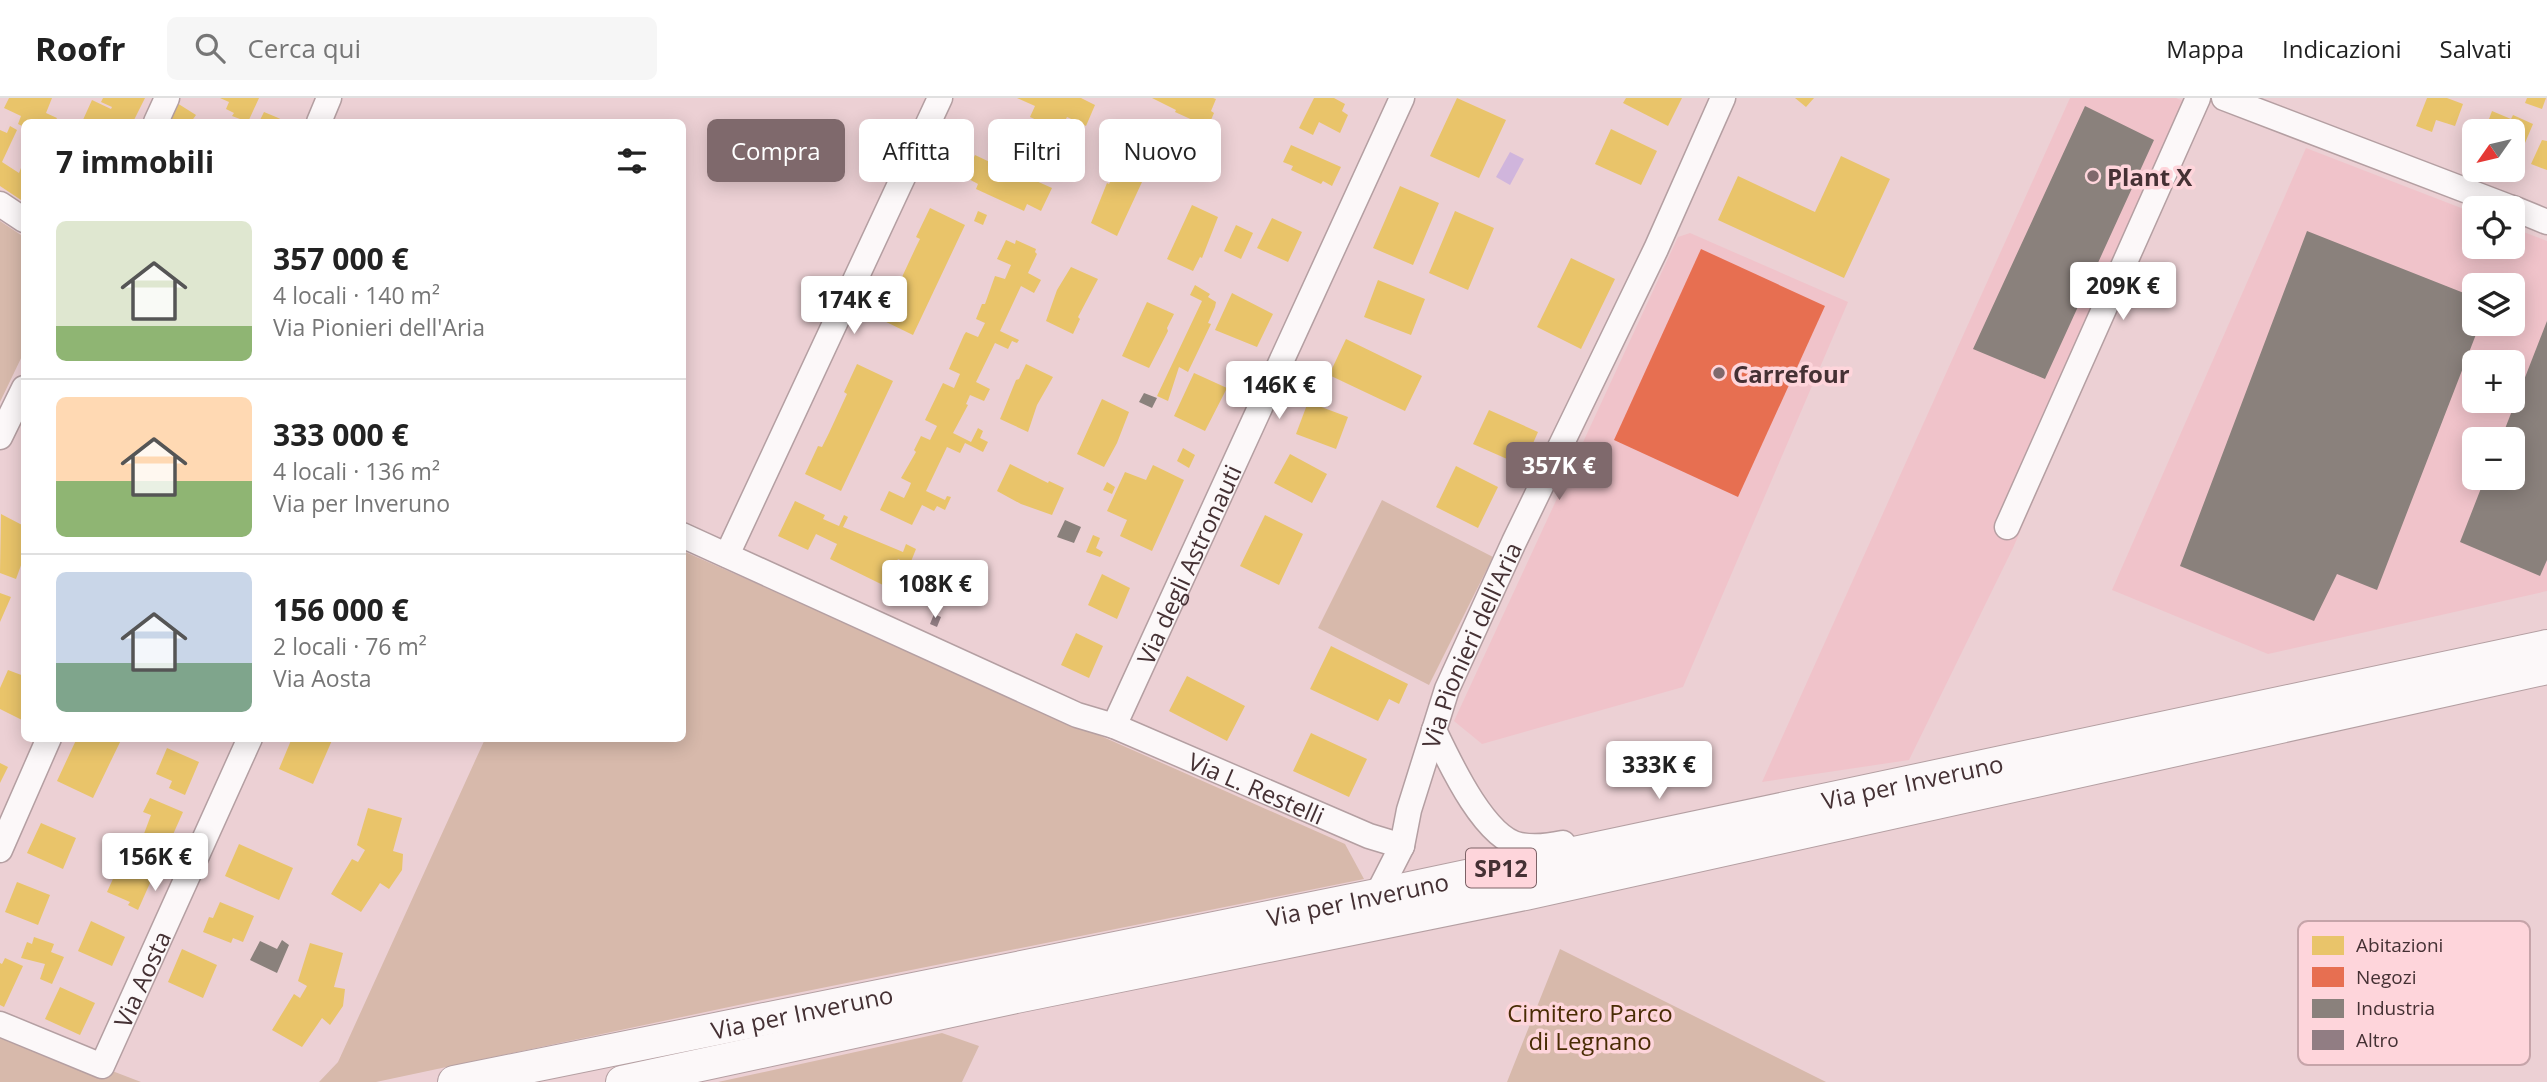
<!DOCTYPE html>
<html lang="it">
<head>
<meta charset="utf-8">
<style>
  body { margin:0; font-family:"Open Sans",sans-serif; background:#f6f6f6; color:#222; height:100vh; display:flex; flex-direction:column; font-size:26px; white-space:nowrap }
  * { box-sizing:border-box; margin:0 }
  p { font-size:23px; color:#767676 }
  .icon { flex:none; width:38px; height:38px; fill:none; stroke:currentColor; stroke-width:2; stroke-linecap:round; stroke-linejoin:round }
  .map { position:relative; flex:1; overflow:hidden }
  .side { position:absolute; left:21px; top:21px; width:665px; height:623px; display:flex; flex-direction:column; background:#fff; border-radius:10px; box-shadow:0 4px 18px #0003 }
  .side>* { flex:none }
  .banner { position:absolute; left:707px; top:21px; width:665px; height:63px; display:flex; gap:14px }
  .needle { width:46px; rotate:236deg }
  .fabs { position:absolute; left:2462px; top:21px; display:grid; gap:14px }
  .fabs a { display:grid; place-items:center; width:63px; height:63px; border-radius:10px; background:#fff; box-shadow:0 4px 18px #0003; font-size:35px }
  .price { position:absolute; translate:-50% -60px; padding:0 16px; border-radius:7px; background:#fff; color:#222; font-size:23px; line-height:46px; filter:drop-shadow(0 2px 4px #0008) }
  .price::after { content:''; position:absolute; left:50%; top:42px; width:21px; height:16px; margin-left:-10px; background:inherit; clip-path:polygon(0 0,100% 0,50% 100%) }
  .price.on { background:#7f696c; color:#fff }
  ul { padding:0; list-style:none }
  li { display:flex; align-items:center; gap:21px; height:175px; padding:0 35px }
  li+li { border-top:2px solid #e0e0e0 }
  li span { display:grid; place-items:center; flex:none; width:196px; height:140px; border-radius:10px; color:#555 }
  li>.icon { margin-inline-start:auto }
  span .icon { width:84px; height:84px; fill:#fffc; stroke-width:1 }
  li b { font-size:30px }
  h2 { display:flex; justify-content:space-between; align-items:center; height:84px; padding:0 35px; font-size:30px }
  .chip { padding:0 24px; border-radius:10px; background:#fff; box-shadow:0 4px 18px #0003; font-size:24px; line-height:63px }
  .chip.on { background:#7f696c; color:#fff }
  header { display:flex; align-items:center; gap:42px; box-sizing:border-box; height:98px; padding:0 35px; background:#fff; border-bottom:2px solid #e0e0e0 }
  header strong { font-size:33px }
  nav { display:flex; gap:38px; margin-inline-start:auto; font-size:24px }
  .search { width:490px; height:63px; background:#f6f6f6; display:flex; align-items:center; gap:18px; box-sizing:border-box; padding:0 24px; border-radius:10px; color:#767676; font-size:26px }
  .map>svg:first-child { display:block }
  .built { fill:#f0c3ca; fill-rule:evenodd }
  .green { fill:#d7b9ab }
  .water { fill:#d0b5dc }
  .homes { fill:#e9c46a }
  .shops { fill:#e76f51 }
  .industry { fill:#8a817c }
  .building { fill:#917d83 }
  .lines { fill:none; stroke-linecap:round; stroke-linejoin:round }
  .minor-casing { stroke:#b49fa2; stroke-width:27 }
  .major-casing { stroke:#b49fa2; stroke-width:34 }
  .minor { stroke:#fcf8f9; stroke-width:24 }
  .major { stroke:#fcf8f9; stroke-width:32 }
  .poi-dot { fill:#7f696c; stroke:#fed5db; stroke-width:2.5 }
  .labels { text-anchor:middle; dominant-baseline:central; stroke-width:7; stroke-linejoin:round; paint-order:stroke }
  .shield { fill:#fed5db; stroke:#7c6266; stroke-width:2 }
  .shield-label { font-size:23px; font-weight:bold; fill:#453134 }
  .poi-label { font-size:24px; font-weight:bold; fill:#453134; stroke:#fed5db; text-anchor:start }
  .street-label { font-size:24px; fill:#453134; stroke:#fed5db }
  .park-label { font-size:24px; fill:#492c04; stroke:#fed5db }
  .key { fill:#fed5db; stroke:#c6a4a9; stroke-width:2 }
  .key-label { font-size:19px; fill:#453134 }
</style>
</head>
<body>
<header>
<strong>Roofr</strong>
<div class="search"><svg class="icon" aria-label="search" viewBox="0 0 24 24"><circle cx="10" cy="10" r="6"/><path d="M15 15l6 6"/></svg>Cerca qui</div>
<nav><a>Mappa</a><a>Indicazioni</a><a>Salvati</a></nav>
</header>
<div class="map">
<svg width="2547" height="984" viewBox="0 0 2547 984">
  <rect width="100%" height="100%" fill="#ecd0d4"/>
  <!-- built -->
  <path class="built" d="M2070 0H2176L2202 11 2013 450 1909 662 1762 684Z
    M2306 50 2474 115V149H2513V130L2547 143V493L2268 556 2112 492ZM2474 187H2513V226H2474ZM2474 264H2513V303H2474ZM2474 341H2513V380H2474Z
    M1690 135 1848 204 1683 589 1482 646 1454 623 1678 139Z"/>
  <!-- green -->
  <path class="green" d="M0 123 24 139V254L0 304Z
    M1382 402 1493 459 1429 587 1318 530Z
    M683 453 1345 746 1364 781 762 902 376 984H319L338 964 485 641 682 640Z
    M1560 851 1826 984H1507Z
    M0 930 141 984H0Z
    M942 935 979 948 962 984H718Z"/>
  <!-- water -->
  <path class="water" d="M1510 54 1524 61 1510 87 1496 79Z"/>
  <!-- homes -->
  <path class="homes" d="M9 0H52L46 15 57 20 55 24H24V29L18 26 21 18 4 10Z
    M103 0H145L133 24H82L92 2 111 11 112 9 101 4Z
    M220 0H259L248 24 232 18 234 15 226 11 229 4Z
    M1017 0H1081L1095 7 1086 28 1067 19 1058 37 1041 29 1043 25 1030 19 1035 8Z
    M1152 0H1213L1216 1 1211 13 1214 15 1208 29 1175 14 1176 12Z
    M1314 0H1334L1345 6 1342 13 1348 17 1340 35 1319 24 1313 37 1299 30Z
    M1457 0 1506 22 1479 80 1430 58Z
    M1626 0H1682L1668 28 1623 5Z
    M1795 0H1814L1806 9Z
    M2427 0H2447L2463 6 2455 28 2436 22 2432 34 2416 28Z
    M2527 0H2546L2542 11 2525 5Z
    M177 5 196 17 191 24 169 23Z
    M2492 13 2511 21 2513 17 2533 26 2525 45 2521 44 2513 63V33H2479L2481 27 2486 29Z
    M264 14 276 19 287 24H259Z
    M10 28 17 32 2 64 19 75 21 70 24 72V104L0 88V32L7 35Z
    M1611 31 1657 53 1641 87 1595 66Z
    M2542 42 2547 43V72L2531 66Z
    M1291 47 1341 69 1332 88 1323 83 1321 86 1291 72 1293 68 1283 64Z
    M1002 49 1019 56 1018 61 1030 67 1025 78 1052 90 1041 113 1027 106 1024 113 976 91 978 86 965 79 975 57 994 66Z
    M1841 58 1890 81 1844 180 1718 122 1738 78 1815 114Z
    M1116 72 1142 84 1117 138 1091 125 1107 85 1109 86Z
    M1400 88 1439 105 1413 167 1373 150Z
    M1192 107 1218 119 1202 160 1200 159 1193 173 1167 161Z
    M930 110 965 127 913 237 878 220 891 192 895 194 916 149 920 141 916 139Z
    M978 113 987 117 983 127 974 123Z
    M1455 113 1494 130 1468 192 1429 175Z
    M1272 120 1302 134 1288 164 1257 150Z
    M1236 127 1253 135 1241 161 1224 153Z
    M1006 142 1015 146 1016 142 1036 151 1035 154 1037 156 1028 175 1041 182 1034 195 1021 188 1000 233 1019 242 1017 245 1012 243 1008 251 995 245 976 284 990 291 984 303 970 297 966 306 968 307 953 335 971 344 978 330 983 333 980 340 988 344 983 354 965 345 960 355 947 349 926 393 945 402 947 398 951 399 945 412 937 408 934 413 922 407 912 427 880 412 889 393 904 400 909 390 911 385 901 380 916 354 914 352 921 338 930 342 937 328 925 322 943 285 954 290 960 276 949 271 964 237 966 234 978 239 985 225 976 221 982 206H985L995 178 1005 181 1011 167 997 161Z
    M1571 160 1615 181 1581 251 1537 229Z
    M1071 169 1098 181 1078 219 1080 221 1073 236 1046 223 1057 192Z
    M1378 182 1425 201 1411 237 1364 219Z
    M1195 187 1210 196 1208 199 1216 204 1215 209 1208 225 1211 226 1188 274 1179 269 1168 303 1157 298 1202 203 1190 197Z
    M1232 195 1273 216 1257 249 1215 232Z
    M1147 204 1174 216 1167 230 1168 233 1149 270 1122 258Z
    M1346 241 1422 278 1405 313 1329 277Z
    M857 266 893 283 841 393 805 376 818 348 822 349 829 335 847 296 844 294Z
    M1026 266 1053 279 1037 307 1028 334 1000 321 1016 282 1019 281Z
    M1194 275 1227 290 1205 333 1174 318Z
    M1102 301 1129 314 1117 345 1104 369 1077 356Z
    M1308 304 1348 319 1336 351 1296 336Z
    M1489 312 1538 334 1523 368 1473 346Z
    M1183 350 1195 357 1189 370 1177 363Z
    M1290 356 1327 376 1312 405 1274 385Z
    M1010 366 1048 385 1049 383 1064 390 1052 417 1021 406 997 393Z
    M1153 367 1184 382 1152 453 1120 438 1127 422 1107 413 1125 374 1146 382Z
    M1456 368 1498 389 1478 430 1436 409Z
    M1107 384 1115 389 1112 396 1103 392Z
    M795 403 825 417 823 421 839 428 844 417 848 419 843 429 903 454 906 446 916 451 910 466 898 461 885 488 830 461 837 446 816 436 808 452 778 438Z
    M1 416 24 428V459L16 481 0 475Z
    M1265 417 1303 436 1279 487 1240 468Z
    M1093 437 1100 440 1096 450 1103 454 1100 459 1086 454Z
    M1102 476 1130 490 1117 521 1088 507Z
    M0 495 11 499 0 524Z
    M1076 535 1103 548 1089 580 1061 567Z
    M1331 548 1408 586 1399 606 1389 601 1378 623 1310 591Z
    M8 572 24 578V623L0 611V590Z
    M1187 578 1245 608 1227 643 1169 613Z
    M1311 635 1367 661 1349 699 1293 673Z
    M77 640H122L93 700 57 683Z
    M292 640H333L313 686 279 671Z
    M167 650 199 664 185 697 169 690 172 683 156 676Z
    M0 665 8 669 0 685Z
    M150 700 183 714 163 759 139 749 151 717 143 714Z
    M368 710 402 720 393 753 403 756 402 772 389 791 380 785 361 814 331 796 352 761 358 764 365 752 357 747Z
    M41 725 76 740 63 771 27 755Z
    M239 746 293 770 279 802 225 778Z
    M122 761 154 776 138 812 128 807 130 804 107 794Z
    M17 784 50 797 38 827 5 814Z
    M220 804 254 818 243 844 233 840 231 845 203 834 209 819 213 820Z
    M91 823 125 839 112 868 78 853Z
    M34 839 54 846 51 854 64 859 52 886 40 881 45 866 21 860 27 844 32 846Z
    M310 845 343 855 334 889 345 891 343 908 330 927 322 920 302 949 272 932 294 896 300 900 307 888 298 883Z
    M182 851 217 867 203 900 168 884Z
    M5 860 23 868 4 909 0 907V865L2 866Z
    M60 889 95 905 80 937 45 921Z"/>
  <!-- shops -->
  <path class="shops" d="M1701 151 1825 208 1738 399 1614 342Z"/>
  <!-- industry -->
  <path class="industry" d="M2085 8 2154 42 2045 281 1973 251Z
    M2307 133 2474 199V226H2480L2377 492 2337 476 2314 523 2180 468Z
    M2547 223V462L2540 478 2460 444 2485 380H2513V341H2501Z
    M1144 295 1157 300 1152 310 1139 304Z
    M1065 422 1081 429 1074 445 1057 439Z
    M282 842 289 847 277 875 250 862 260 843 277 851Z"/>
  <!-- building -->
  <path class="building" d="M934 516 941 519 937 529 930 526Z"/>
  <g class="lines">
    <!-- minor casing -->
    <g class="minor-casing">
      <g id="minor">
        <path d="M2224 0 2512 110"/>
        <path d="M156 24 167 0"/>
        <path d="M319 24 329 0"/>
        <path d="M0 106 24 122"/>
        <path d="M2513 110 2547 124"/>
        <path d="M0 339 24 290"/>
        <path d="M2007 429 2198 0"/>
        <path id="s1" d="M682 437 1077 617 1114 628 1369 738 1402 748"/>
        <path d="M727 457 940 0"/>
        <path id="s2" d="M1114 628 1402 0"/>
        <path d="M1434 632C1449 663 1484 740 1520 747 1535 750 1549 748 1563 745"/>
        <path d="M0 752 49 640"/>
        <path id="s3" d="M1377 797 1402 748 1409 712 1447 591 1514 444 1656 151 1723 0"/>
        <path id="s4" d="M0 926 102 968 250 640"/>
      </g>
    </g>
    <!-- major casing -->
    <g class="major-casing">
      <g id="major">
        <path id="s5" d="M454 984 1377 797 2547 548"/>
        <path d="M622 984 1016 899 1525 796 2547 570"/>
      </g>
    </g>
    <!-- minor -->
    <use href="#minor" class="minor"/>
    <!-- major -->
    <use href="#major" class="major"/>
  </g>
  <!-- markers -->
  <g class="poi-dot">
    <circle cx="2093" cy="78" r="7"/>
    <circle cx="1719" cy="275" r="7"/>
  </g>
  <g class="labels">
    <!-- shield labels -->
    <rect class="shield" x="1466" y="750.5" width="70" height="39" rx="5"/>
    <g class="shield-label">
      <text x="1501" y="770">SP12</text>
    </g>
    <!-- poi labels -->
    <g class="poi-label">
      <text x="2107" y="78">Plant X</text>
      <text x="1733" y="275">Carrefour</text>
    </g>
    <!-- street labels -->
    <g class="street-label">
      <text stroke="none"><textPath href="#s2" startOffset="178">Via degli Astronauti</textPath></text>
      <text stroke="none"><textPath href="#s3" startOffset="268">Via Pionieri dell'Aria</textPath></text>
      <text stroke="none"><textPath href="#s5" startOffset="1489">Via per Inveruno</textPath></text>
      <text stroke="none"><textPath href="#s1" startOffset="628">Via L. Restelli</textPath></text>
      <text stroke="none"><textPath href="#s5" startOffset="922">Via per Inveruno</textPath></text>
      <text stroke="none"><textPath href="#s4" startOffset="206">Via Aosta</textPath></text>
      <text stroke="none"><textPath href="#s5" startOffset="355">Via per Inveruno</textPath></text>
    </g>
    <!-- park labels -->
    <g class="park-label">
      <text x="1590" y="914">Cimitero Parco<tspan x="1590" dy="28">di Legnano</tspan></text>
    </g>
  </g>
  <!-- legend -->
  <rect x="2298" y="823" width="232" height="144" rx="10" class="key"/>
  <rect x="2312" y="838" width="32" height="19" fill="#e9c46a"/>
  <rect x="2312" y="869" width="32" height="20" fill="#e76f51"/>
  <rect x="2312" y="901" width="32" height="19" fill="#8a817c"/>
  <rect x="2312" y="932" width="32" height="20" fill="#917d83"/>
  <g class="key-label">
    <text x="2356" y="854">Abitazioni</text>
    <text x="2356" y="886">Negozi</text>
    <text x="2356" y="917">Industria</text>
    <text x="2356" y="949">Altro</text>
  </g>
</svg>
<div class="fabs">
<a><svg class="needle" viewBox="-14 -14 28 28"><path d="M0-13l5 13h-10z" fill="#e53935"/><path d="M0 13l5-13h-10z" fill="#767676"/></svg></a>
<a><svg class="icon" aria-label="locate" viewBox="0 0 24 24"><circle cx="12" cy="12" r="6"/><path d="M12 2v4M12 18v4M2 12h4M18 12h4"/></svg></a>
<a><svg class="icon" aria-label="layers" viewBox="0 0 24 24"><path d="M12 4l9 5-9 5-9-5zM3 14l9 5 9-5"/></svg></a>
<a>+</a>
<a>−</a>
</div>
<b class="price" style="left:2123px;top:224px">209K €</b>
<b class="price" style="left:854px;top:238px">174K €</b>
<b class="price" style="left:1279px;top:323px">146K €</b>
<b class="price on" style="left:1559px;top:404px">357K €</b>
<b class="price" style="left:935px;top:522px">108K €</b>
<b class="price" style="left:1659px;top:703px">333K €</b>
<b class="price" style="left:155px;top:795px">156K €</b>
<div class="banner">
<a class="chip on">Compra</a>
<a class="chip">Affitta</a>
<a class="chip">Filtri</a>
<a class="chip">Nuovo</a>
</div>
<section class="side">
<h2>7 immobili<svg class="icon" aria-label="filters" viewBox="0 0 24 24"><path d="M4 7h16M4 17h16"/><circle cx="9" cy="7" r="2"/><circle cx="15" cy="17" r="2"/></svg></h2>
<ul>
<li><span style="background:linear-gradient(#dfe7d0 75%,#8fb573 0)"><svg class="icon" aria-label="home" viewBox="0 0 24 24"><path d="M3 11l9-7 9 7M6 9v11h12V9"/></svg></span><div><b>357 000 €</b><p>4 locali · 140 m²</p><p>Via Pionieri dell'Aria</p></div></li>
<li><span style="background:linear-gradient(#ffd9b3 60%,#8fb573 0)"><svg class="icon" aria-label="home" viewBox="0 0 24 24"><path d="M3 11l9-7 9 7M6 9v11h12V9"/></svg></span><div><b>333 000 €</b><p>4 locali · 136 m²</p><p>Via per Inveruno</p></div></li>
<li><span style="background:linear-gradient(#c9d6e8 65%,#7fa58c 0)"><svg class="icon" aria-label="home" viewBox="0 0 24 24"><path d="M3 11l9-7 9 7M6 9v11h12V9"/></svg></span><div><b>156 000 €</b><p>2 locali · 76 m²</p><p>Via Aosta</p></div></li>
</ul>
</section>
</div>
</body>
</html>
